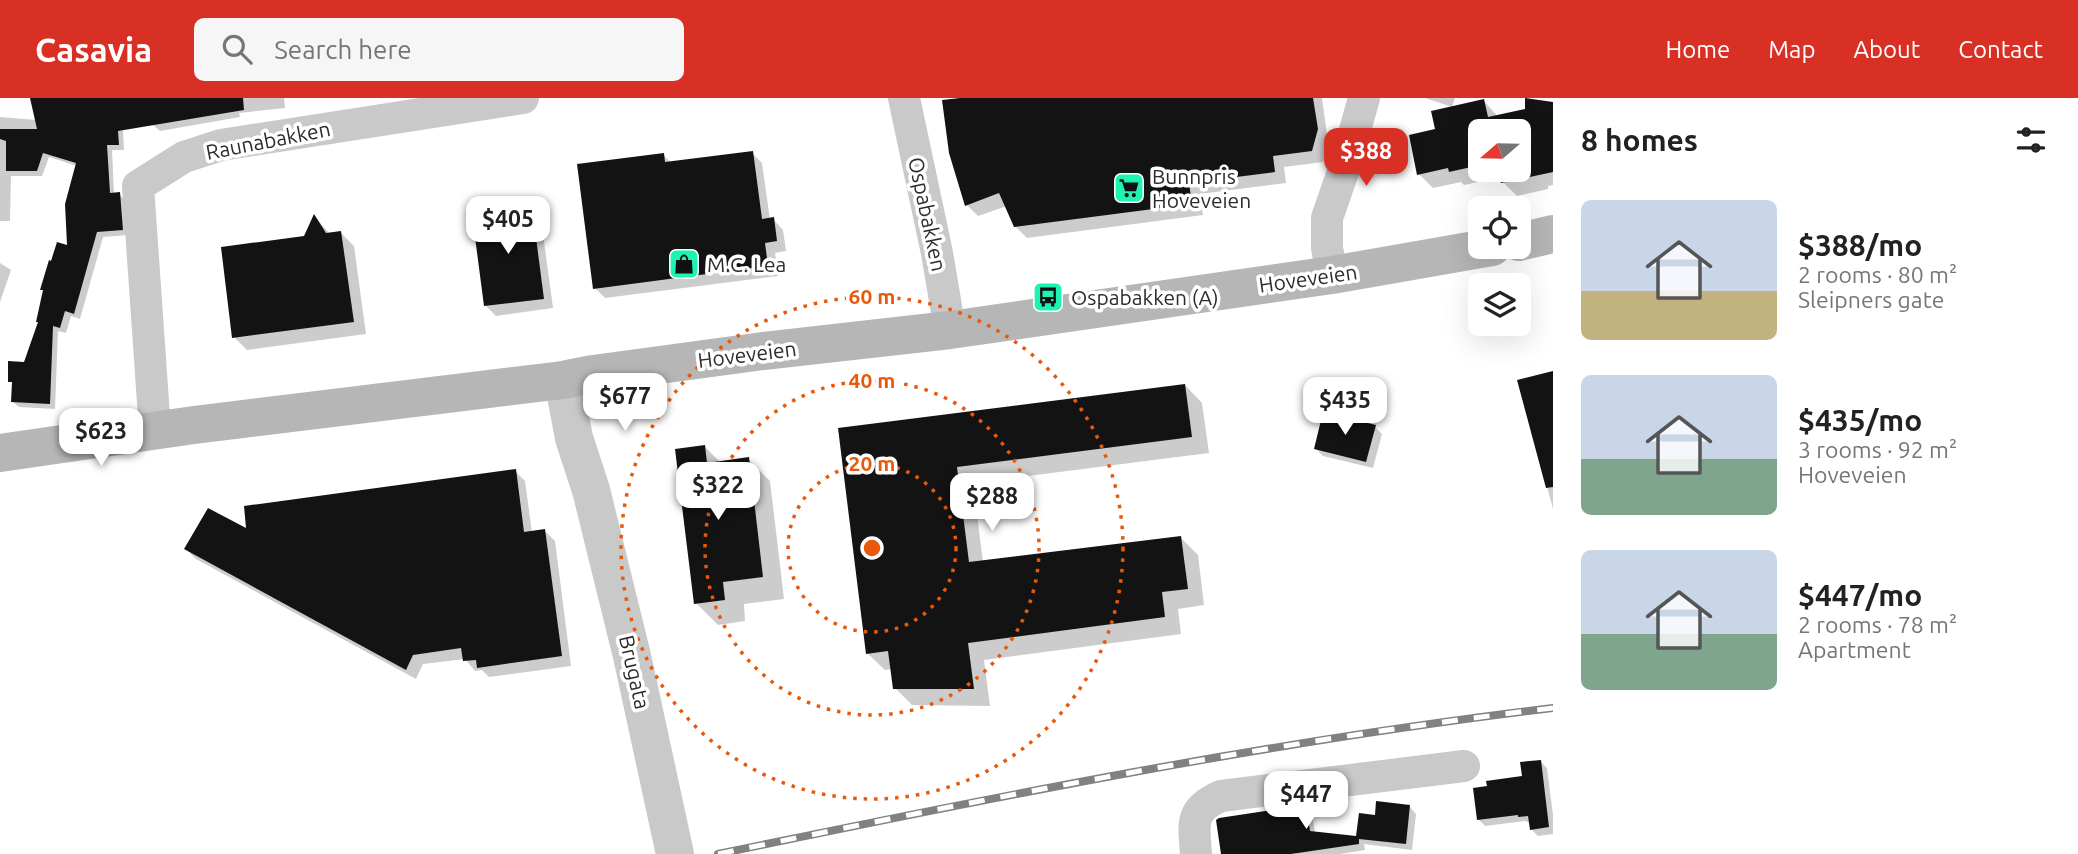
<!DOCTYPE html>
<html lang="en">
<head>
<meta charset="utf-8">
<style>
  body { margin:0; font-family:Ubuntu,sans-serif; background:#f6f6f6; color:#222; height:100vh; display:flex; flex-direction:column; font-size:26px; white-space:nowrap }
  * { box-sizing:border-box; margin:0 }
  p { font-size:23px; color:#767676 }
  .icon { flex:none; width:38px; height:38px; fill:none; stroke:currentColor; stroke-width:2; stroke-linecap:round; stroke-linejoin:round }
  .map { position:relative; flex:1; overflow:hidden }
  .side { display:flex; flex-direction:column; background:#fff; width:525px }
  .side>* { flex:none }
  .needle { width:46px; rotate:250deg }
  .buttons { position:absolute; left:1468px; top:21px; display:grid; gap:14px }
  .buttons a { display:grid; place-items:center; width:63px; height:63px; border-radius:10px; background:#fff; box-shadow:0 7px 28px #0002; font-size:35px }
  .price { position:absolute; translate:-50% -60px; padding:0 16px; border-radius:14px; background:#fff; color:#222; font-size:23px; line-height:46px; filter:drop-shadow(0 2px 4px #0008) }
  .price::after { content:''; position:absolute; left:50%; top:42px; width:21px; height:16px; margin-left:-10px; background:inherit; clip-path:polygon(0 0,100% 0,50% 100%) }
  .price.on { background:#d93025; color:#fff }
  ul { padding:0; list-style:none }
  li { display:flex; align-items:center; gap:21px; height:175px; padding:0 28px }
  li span { display:grid; place-items:center; flex:none; width:196px; height:140px; border-radius:10px; color:#555 }
  li>.icon { margin-inline-start:auto }
  span .icon { width:84px; height:84px; fill:#fffc; stroke-width:1 }
  li b { font-size:30px }
  h2 { display:flex; justify-content:space-between; align-items:center; height:84px; padding:0 28px; font-size:30px }
  header { display:flex; align-items:center; gap:42px; box-sizing:border-box; height:98px; padding:0 35px; background:#d93025; color:#fff }
  header strong { font-size:33px }
  nav { display:flex; gap:38px; margin-inline-start:auto; font-size:24px }
  .search { width:490px; height:63px; background:#f6f6f6; display:flex; align-items:center; gap:18px; box-sizing:border-box; padding:0 24px; border-radius:10px; color:#767676; font-size:26px }
  main { display:flex; flex:1; min-height:0 }
  .map>svg:first-child { display:block }
  .shadow { fill:#0003; fill-rule:evenodd }
  .building { fill:#131313 }
  .lines { fill:none; stroke-linecap:round; stroke-linejoin:round }
  .minor { stroke:#c9c9c9; stroke-width:32 }
  .tertiary { stroke:#c9c9c9; stroke-width:38 }
  .secondary { stroke:#b6b6b6; stroke-width:38 }
  .rail-casing { stroke:#818181; stroke-width:8 }
  .rail { stroke:#fff; stroke-width:5; stroke-dasharray:16; stroke-linecap:butt }
  .ring { fill:none; stroke:#e8590c; stroke-width:3.5; stroke-dasharray:3.5 7 }
  .labels { text-anchor:middle; dominant-baseline:central; stroke-width:7; stroke-linejoin:round; paint-order:stroke }
  .street-label { font-size:21px; fill:#2c2c2c; stroke:#fff }
  .poi-label { font-size:21px; fill:#2c2c2c; stroke:#fff; text-anchor:start }
  .centre { fill:#e8590c; stroke:#fff; stroke-width:3.5 }
  .ring-label { font-size:21px; text-anchor:middle; font-weight:bold; fill:#e8590c; stroke:#fff; stroke-width:7; stroke-linejoin:round; paint-order:stroke }
</style>
</head>
<body>
<header>
<strong>Casavia</strong>
<div class="search"><svg class="icon" aria-label="search" viewBox="0 0 24 24"><circle cx="10" cy="10" r="6"/><path d="M15 15l6 6"/></svg>Search here</div>
<nav><a>Home</a><a>Map</a><a>About</a><a>Contact</a></nav>
</header>
<main>
<div class="map">
<svg width="1553" height="756" viewBox="0 0 1553 756">
  <rect width="100%" height="100%" fill="#fff"/>
  <!-- shadow -->
  <path class="shadow" d="M32 0H62L123 32 124 52H112L114 96H119L125 102 128 137 103 139 80 221 71 218 66 235 58 233 55 311 19 309 13 304 25 266 69 149 77 68 49 59 42 78H11L10 123H0V19L37 22Z
    M149 0H284L285 10 239 15 240 19 160 33 153 27Z
    M961 0H1322L1328 44 1323 64 1284 69 1286 85 1200 96 1203 117 1027 140 1015 128 1007 108 978 118 967 107Z
    M1425 0H1455L1452 9Z
    M1484 3 1498 19 1553 6V87L1548 88V91L1517 98 1503 84 1502 79 1464 87 1461 84 1433 90 1419 76 1437 32ZM1480 33H1519V72H1480Z
    M752 55 762 65 770 122 773 121 783 132 786 153 775 155 778 178 605 200 595 190 663 57 672 65Z
    M531 110 541 121 553 210 496 218 486 208Z
    M315 119 330 136 341 135 354 148 366 236 247 252 234 239 306 140Z
    M0 165 11 172 0 204Z
    M1553 274V411L1519 283Z
    M1185 287 1202 305 1209 355 973 385 983 464 1181 440 1198 457 1204 507 1178 511 1181 536 984 562 990 608 912 607 895 590 892 571 885 572 867 555 840 331Z
    M1375 329 1382 336 1373 370 1323 358 1316 351Z
    M705 349 721 365 748 361 770 383 784 501 744 506 745 523 718 527 696 505Z
    M515 373 525 383 532 435 545 433 555 443 571 568 489 579 482 572 475 573 465 561 423 566 416 581 196 461 186 451 249 433Z
    M1540 663 1547 670 1553 717V736L1538 738 1531 731 1530 725 1525 723 1485 728 1478 721Z
    M1306 709 1312 716 1315 735 1357 740 1376 719 1410 709 1416 716 1412 752 1364 746 1365 752 1340 756H1295Z"/>
  <!-- building -->
  <path class="building" d="M30 0H243L244 12 118 33 119 47H107L110 95 120 94 123 132 97 134 74 216 65 213 60 230 53 228 50 306 11 304 12 284H8V263L24 264 38 224H36L43 192H40L49 162 51 163 57 144 67 147 65 106 76 65 43 55 37 73H6V43L0 41V31H37Z
    M960 0H1313L1318 31 1312 53 1273 58 1275 74 1189 85 1192 106 1014 129 999 95 965 108 949 55 942 2Z
    M1525 0 1553 4V74L1501 85 1498 72H1519V33H1480V67L1449 74 1448 70 1417 77 1409 37 1435 31 1431 13 1484 1 1488 19 1525 11Z
    M753 53 762 121 774 119 777 143 765 145 768 168 593 191 577 66 664 55 665 64Z
    M532 109 544 201 484 208 472 116Z
    M314 116 326 135 341 133 354 224 232 240 221 149 304 138Z
    M1553 273V389L1546 390 1517 282Z
    M1185 286 1192 339 957 369 969 464 1181 438 1188 491 1162 494 1165 519 968 545 974 591H893L888 553 866 556 838 330Z
    M1323 314 1376 327 1366 364 1314 351Z
    M705 347 707 365 749 359 763 479 723 484 725 502 694 506 675 351Z
    M516 371 524 434 545 431 562 558 477 570 476 562 463 563 461 550 413 557 406 572 184 451 208 410 246 430 244 408Z
    M1541 662 1549 729 1530 732 1528 718 1518 719V717L1477 722 1473 690 1487 688 1486 683 1522 678 1520 664Z
    M1376 703 1410 707 1406 746 1359 741V746L1291 756H1221L1216 722 1219 720 1306 707 1310 733 1356 738 1359 715 1375 717Z"/>
  <g class="lines">
    <!-- minor -->
    <path class="minor" d="M904 0 937 155 950 232
      M1332 177 1327 150V120L1345 68 1364 0
      M155 333 138 88 184 59 221 47 523 0
      M1196 756C1194 726 1189 712 1221 698L1464 668"/>
    <!-- tertiary -->
    <path class="tertiary" d="M563 282 574 340 591 392 632 558 675 756"/>
    <!-- secondary -->
    <path class="secondary" d="M1519 144 1553 136
      M0 355 194 327 563 282 593 276 763 253 950 232 1332 177 1492 149"/>
    <!-- rail casing -->
    <g class="rail-casing">
      <path id="rail" d="M718 756C994 699 1273 643 1553 610"/>
    </g>
    <!-- rail -->
    <use href="#rail" class="rail"/>
  </g>
  <!-- distance rings -->
  <g class="ring">
    <circle cx="872" cy="450" r="84"/>
    <circle cx="872" cy="450" r="167"/>
    <circle cx="872" cy="450" r="251"/>
  </g>
  <!-- icons -->
  <defs>
    <g id="supermarket-square" transform="scale(1.575)"><rect x="-9" y="-9" width="18" height="18" rx="4" fill="#1ef4b1" stroke="#fff"/><path d="M-6-5.5h2.5l.6 2H6L4.5 2H-2.5L-4.4-4H-6ZM-1.5 3.2a1.3 1.3 0 1 0 .1 0ZM3 3.2a1.3 1.3 0 1 0 .1 0Z" fill="#111"/></g>
    <g id="shop-square" transform="scale(1.575)"><rect x="-9" y="-9" width="18" height="18" rx="4" fill="#1ef4b1" stroke="#fff"/><path d="M-5-2.5h2.3a2.7 3.5 0 0 1 5.4 0H5L5.5 6h-11ZM-1.5-2.5h3a1.5 2.3 0 0 0-3 0Z" fill="#111"/></g>
    <g id="bus-square" transform="scale(1.575)"><rect x="-9" y="-9" width="18" height="18" rx="4" fill="#1ef4b1" stroke="#fff"/><path d="M-5-6H5V4H4V6H2V4H-2V6H-4V4H-5ZM-3.5-4V0h7V-4ZM-3.5 1.2v1.5H-2V1.2ZM2 1.2v1.5H3.5V1.2Z" fill="#111"/></g>
  </defs>
  <g fill-rule="evenodd">
    <use href="#supermarket-square" x="1129" y="90"/>
    <use href="#shop-square" x="684" y="166"/>
    <use href="#bus-square" x="1048" y="199"/>
  </g>
  <g class="labels">
    <!-- street labels -->
    <g class="street-label">
      <text transform="translate(268 42) rotate(-11)">Raunabakken</text>
      <text transform="translate(928 116) rotate(78)">Ospabakken</text>
      <text transform="translate(1308 180) rotate(-8)">Hoveveien</text>
      <text transform="translate(747 256) rotate(-7)">Hoveveien</text>
      <text transform="translate(635 574) rotate(77)">Brugata</text>
    </g>
    <!-- poi labels -->
    <g class="poi-label">
      <text x="1152" y="78">Bunnpris<tspan x="1152" dy="24">Hoveveien</tspan></text>
      <text x="707" y="166">M.C. Lea</text>
      <text x="1071" y="199">Ospabakken (A)</text>
    </g>
  </g>
  <circle cx="872" cy="450" r="10" class="centre"/>
  <g class="ring-label">
    <text x="872" y="206">60 m</text>
    <text x="872" y="290">40 m</text>
    <text x="872" y="373">20 m</text>
  </g>
</svg>
<div class="buttons">
<a><svg class="needle" viewBox="-14 -14 28 28"><path d="M0-13l5 13h-10z" fill="#e53935"/><path d="M0 13l5-13h-10z" fill="#767676"/></svg></a>
<a><svg class="icon" aria-label="locate" viewBox="0 0 24 24"><circle cx="12" cy="12" r="6"/><path d="M12 2v4M12 18v4M2 12h4M18 12h4"/></svg></a>
<a><svg class="icon" aria-label="layers" viewBox="0 0 24 24"><path d="M12 4l9 5-9 5-9-5zM3 14l9 5 9-5"/></svg></a>
</div>
<b class="price on" style="left:1366px;top:90px">$388</b>
<b class="price" style="left:508px;top:158px">$405</b>
<b class="price" style="left:625px;top:335px">$677</b>
<b class="price" style="left:1345px;top:339px">$435</b>
<b class="price" style="left:101px;top:370px">$623</b>
<b class="price" style="left:718px;top:424px">$322</b>
<b class="price" style="left:992px;top:435px">$288</b>
<b class="price" style="left:1306px;top:733px">$447</b>
</div>
<section class="side">
<h2>8 homes<svg class="icon" aria-label="filters" viewBox="0 0 24 24"><path d="M4 7h16M4 17h16"/><circle cx="9" cy="7" r="2"/><circle cx="15" cy="17" r="2"/></svg></h2>
<ul>
<li><span style="background:linear-gradient(#c9d6e8 65%,#c2b280 0)"><svg class="icon" aria-label="home" viewBox="0 0 24 24"><path d="M3 11l9-7 9 7M6 9v11h12V9"/></svg></span><div><b>$388/mo</b><p>2 rooms · 80 m²</p><p>Sleipners gate</p></div></li>
<li><span style="background:linear-gradient(#c9d6e8 60%,#7fa58c 0)"><svg class="icon" aria-label="home" viewBox="0 0 24 24"><path d="M3 11l9-7 9 7M6 9v11h12V9"/></svg></span><div><b>$435/mo</b><p>3 rooms · 92 m²</p><p>Hoveveien</p></div></li>
<li><span style="background:linear-gradient(#c9d6e8 60%,#7fa58c 0)"><svg class="icon" aria-label="home" viewBox="0 0 24 24"><path d="M3 11l9-7 9 7M6 9v11h12V9"/></svg></span><div><b>$447/mo</b><p>2 rooms · 78 m²</p><p>Apartment</p></div></li>
</ul>
</section>
</main>
</body>
</html>
